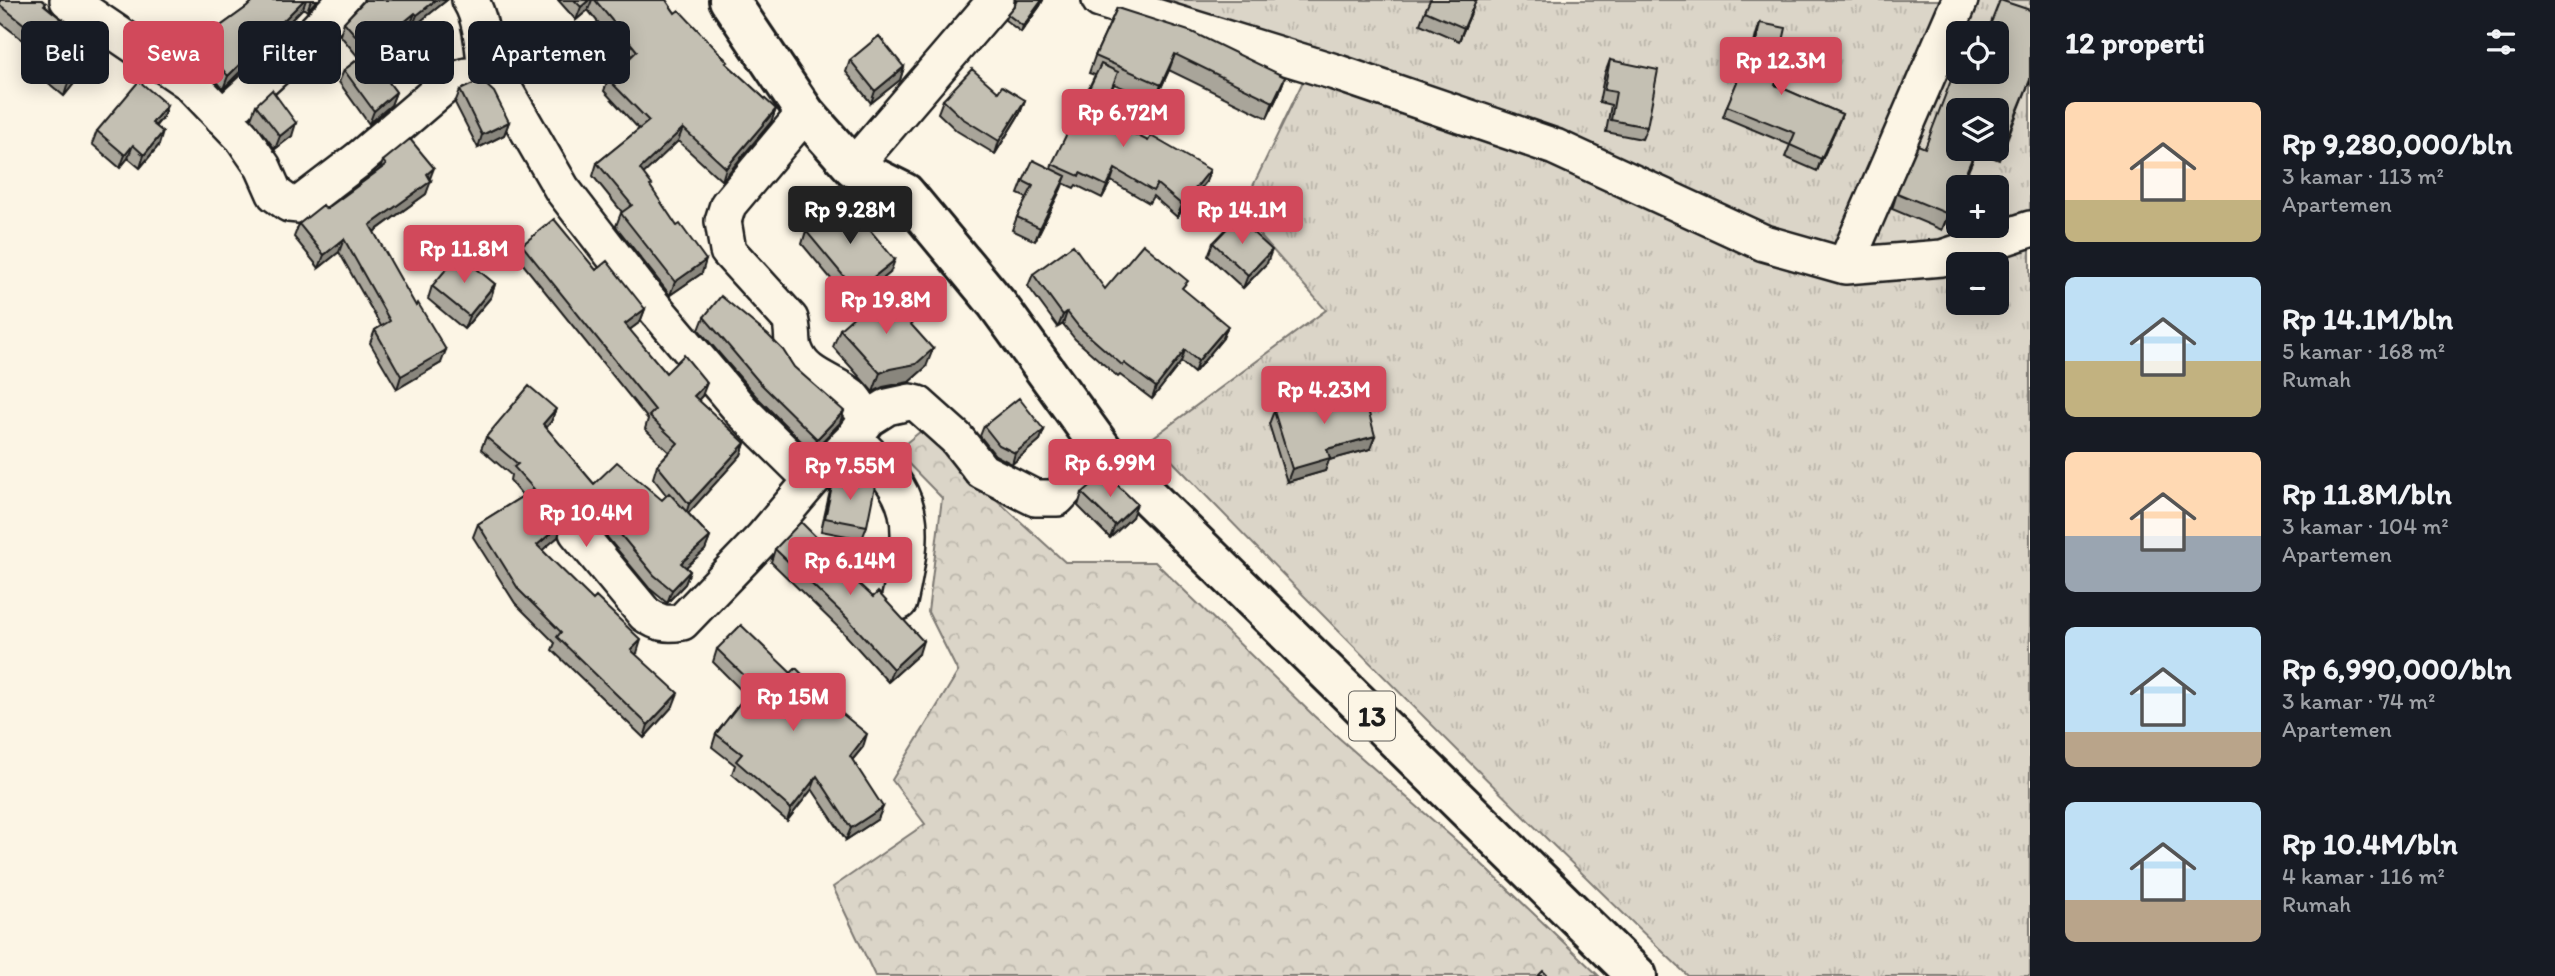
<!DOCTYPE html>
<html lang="id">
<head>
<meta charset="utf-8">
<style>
  body { margin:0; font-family:Itim,sans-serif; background:#20242c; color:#f1f3f6; height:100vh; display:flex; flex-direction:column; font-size:26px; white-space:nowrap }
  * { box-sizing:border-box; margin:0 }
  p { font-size:23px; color:#9ea1a6 }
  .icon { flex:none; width:38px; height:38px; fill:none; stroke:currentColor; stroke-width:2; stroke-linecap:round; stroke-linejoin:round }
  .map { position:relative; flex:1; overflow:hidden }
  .sheet { display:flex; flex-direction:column; background:#171b24; width:525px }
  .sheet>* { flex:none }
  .guide { position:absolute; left:21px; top:21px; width:665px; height:63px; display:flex; gap:14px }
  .tools { position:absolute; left:1946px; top:21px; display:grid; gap:14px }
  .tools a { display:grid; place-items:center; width:63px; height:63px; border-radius:10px; background:#171b24; box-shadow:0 4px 18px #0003; font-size:35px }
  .price { position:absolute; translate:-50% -60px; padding:0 16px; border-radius:7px; background:#d1495b; color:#fff; font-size:23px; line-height:46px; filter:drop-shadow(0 2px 4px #0008) }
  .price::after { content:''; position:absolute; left:50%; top:42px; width:21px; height:16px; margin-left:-10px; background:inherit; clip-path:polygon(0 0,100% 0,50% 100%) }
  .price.active { background:#222; color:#fff }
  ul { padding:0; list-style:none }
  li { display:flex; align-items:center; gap:21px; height:175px; padding:0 35px }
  li span { display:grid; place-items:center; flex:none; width:196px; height:140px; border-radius:10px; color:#555 }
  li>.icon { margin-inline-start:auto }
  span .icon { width:84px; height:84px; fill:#fffc; stroke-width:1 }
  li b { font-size:30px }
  h2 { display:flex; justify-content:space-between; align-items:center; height:84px; padding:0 35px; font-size:30px }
  .chip { padding:0 24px; border-radius:10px; background:#171b24; box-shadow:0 4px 18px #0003; font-size:24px; line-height:63px }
  .chip.active { background:#d1495b; color:#fff }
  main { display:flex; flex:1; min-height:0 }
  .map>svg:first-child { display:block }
  .grass { fill:url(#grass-tufts); stroke:#7c7872; stroke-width:2; fill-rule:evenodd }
  .forest { fill:url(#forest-crowns); stroke:#7c7872; stroke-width:2 }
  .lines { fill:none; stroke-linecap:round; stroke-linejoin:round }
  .minor-casing { stroke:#1c1c1c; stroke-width:40 }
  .trunk-casing { stroke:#1c1c1c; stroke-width:44 }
  .minor { stroke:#fcf5e5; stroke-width:35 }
  .trunk { stroke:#fcf5e5; stroke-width:38 }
  .wall { fill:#a9a59a; stroke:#1c1c1c; stroke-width:2; fill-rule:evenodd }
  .shaded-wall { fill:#89867d; stroke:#1c1c1c; stroke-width:2 }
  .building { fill:#c4c0b3; stroke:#1c1c1c; stroke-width:2 }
  .labels { text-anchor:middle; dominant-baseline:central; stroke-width:6; stroke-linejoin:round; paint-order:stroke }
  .shield { fill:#fcf5e5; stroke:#5f5d58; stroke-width:2 }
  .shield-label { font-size:28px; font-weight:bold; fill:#1c1c1c }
</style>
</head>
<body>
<main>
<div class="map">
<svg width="2030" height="976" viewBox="0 0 2030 976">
  <defs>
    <pattern id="grass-tufts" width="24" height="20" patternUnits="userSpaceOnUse" patternTransform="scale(1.75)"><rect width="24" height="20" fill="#dbd5c8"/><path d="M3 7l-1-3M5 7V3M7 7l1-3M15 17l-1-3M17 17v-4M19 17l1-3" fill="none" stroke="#bbb6ab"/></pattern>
    <pattern id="forest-crowns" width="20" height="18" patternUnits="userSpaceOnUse" patternTransform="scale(1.75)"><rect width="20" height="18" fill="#dbd5c8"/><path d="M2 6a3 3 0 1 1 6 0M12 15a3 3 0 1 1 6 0" fill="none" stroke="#bbb6ab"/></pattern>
  </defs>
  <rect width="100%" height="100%" fill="#fcf5e5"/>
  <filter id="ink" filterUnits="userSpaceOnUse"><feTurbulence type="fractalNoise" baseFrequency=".0143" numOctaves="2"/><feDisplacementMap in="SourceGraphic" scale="14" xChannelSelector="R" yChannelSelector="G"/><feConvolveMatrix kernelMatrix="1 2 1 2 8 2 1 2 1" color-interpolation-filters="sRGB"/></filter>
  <g filter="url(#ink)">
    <!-- grass -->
    <path class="grass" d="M1164 0H2030V976H1688C1506 801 1327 621 1151 439L1326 310 1240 213 1318 50ZM1958 33H1997V72H1958ZM1958 110H1997V149H1958ZM1958 187H1997V226H1958ZM1958 264H1997V303H1958Z"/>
    <!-- forest -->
    <path class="forest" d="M921 431 1065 562H1155L1314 716 1469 852 1599 976H875L833 887 925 824 892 780 958 672 928 612 942 498 896 451Z"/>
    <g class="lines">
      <!-- minor casing -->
      <g class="minor-casing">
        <path id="minor" d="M68 0 190 83 243 138 263 167 275 194 289 204 299 205 358 160 448 83 467 76H487L507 94 562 189 643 294 741 410 812 480 853 439 868 419 887 407 910 402 918 404 956 438 982 471 1035 498H1057L1073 481 1107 456
          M470 0C483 21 483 52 487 76
          M1100 0 1335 72 1555 147 1764 243 1845 266 1942 258 2030 229
          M805 113 728 205 723 221 728 251 790 319C794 330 791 342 795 351 804 377 833 381 851 396 857 402 862 412 868 419
          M222 117 312 35 345 0
          M853 167 996 0
          M1845 266 1960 0
          M853 439C918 496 916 522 899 602
          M577 532 645 614C658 623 666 625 682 622L762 539 812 480"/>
      </g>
      <!-- trunk casing -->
      <g class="trunk-casing">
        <path id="trunk" d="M729 0 805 113 853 167 905 193 997 304 1107 456 1637 976"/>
      </g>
      <!-- minor -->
      <use href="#minor" class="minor"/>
      <!-- trunk -->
      <use href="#trunk" class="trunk"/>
    </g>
    <!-- wall -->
    <path class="wall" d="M0 0 46 3 45 5 97 48 92 61 64 96 34 71 38 59 42 55 0 22Z
      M254 0H317L307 11 303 8 223 89 195 53 200 41 247 7Z
      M364 0H447L412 28 410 26 371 59 396 92 391 105 369 124 339 82 344 70 359 58 340 35 344 22Z
      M558 0H666L675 13 727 64 776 109 771 122 722 181 678 141 643 174 702 273 670 295 618 229 616 226 621 213 622 212 593 176 597 163 639 129 604 91 608 79 628 59 588 10 576 20Z
      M1015 0H1043L1040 6 1021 32 1005 20 1007 14 1014 6Z
      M1476 0 1459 41 1420 24 1425 11Z
      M1117 8 1285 77 1279 93 1267 118 1169 70 1155 101 1114 84 1100 117 1206 182 1177 217 1153 196 1149 203 1111 181 1102 198 1076 185 1074 188 1063 183 1035 241 1012 230 1017 217 1027 198 1018 194 1023 181 1051 168 1095 75 1089 73 1095 56Z
      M2030 10V84L2029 83 1999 160 1977 151 1942 230 1892 209 1897 193 1925 148 1997 72ZM1997 110V149H1958Z
      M1760 23 1776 72 1775 85 1842 114 1817 171 1785 157 1790 145 1723 117 1727 106 1750 61 1756 35Z
      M850 60 904 67 900 80 871 103 846 72Z
      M1610 60 1647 127 1642 139 1606 132 1611 105 1599 102 1605 73Z
      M460 90 509 122 504 135 478 148 455 103Z
      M998 92 1025 100 1020 113 995 154 957 131 938 113 943 100Z
      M167 105 163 117 156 126 159 145 140 168 128 158 120 168 92 144 97 131Z
      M256 105 292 136 275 149 251 118Z
      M383 161 430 179 426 194 374 232 441 363 397 389 370 343 375 330 381 326 339 252 319 268 294 237 299 224 326 209 380 169Z
      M806 231 890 273 852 304 802 244Z
      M1213 243 1267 263 1243 288 1208 256Z
      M522 245 596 270 645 309 640 322 629 330 666 373 702 396 698 400 745 443 741 455 688 513 710 537 705 550 686 567 690 571 685 584 667 603 649 588 592 519 583 513 573 512 564 517 558 537 542 550 637 653 635 654 673 706 644 738 552 650 555 643 515 603 473 537 478 524 523 496 510 480 511 475 481 449 486 437 551 422 546 428 594 484 662 500 667 496 653 478 657 465 669 452 645 429 648 419 518 258Z
      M1033 274 1105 289 1184 290 1223 338 1194 373 1181 362 1152 399 1120 375 1118 377 1075 339 1063 324 1058 327 1028 286Z
      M495 284 491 297 464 329 428 299 432 286Z
      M704 317 840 423 812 452 756 396 699 330Z
      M840 329 926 367 909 382 883 387 873 392 833 347Z
      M1274 411 1370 449 1329 460 1325 471 1287 482 1269 424Z
      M984 426 1044 430 1040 440 1012 464 995 455 980 436Z
      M834 478 867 526 862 539 821 531 830 491Z
      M1082 493 1132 517 1110 538 1078 506Z
      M775 549 829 557 919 654 888 682 842 631 771 562Z
      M717 649 863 747 852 760 878 819 846 840 812 789 787 821 732 774 735 765 712 747 716 734 746 695 713 662Z"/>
    <!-- shaded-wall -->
    <path class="shaded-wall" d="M304 0H306L303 8 223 89 228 76Z
      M311 0H317L307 11Z
      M436 0H447L412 28 417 15Z
      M589 0H592L588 10 576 20 581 7Z
      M1043 0 1040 6 1021 32 1023 26Z
      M1476 0 1472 11 1459 41 1464 28Z
      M415 13 410 26 364 64 369 51Z
      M97 48 92 61 64 96 68 83Z
      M1175 54 1169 70 1155 101 1161 85Z
      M904 67 900 80 871 103 875 91Z
      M1285 77 1279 93 1267 118 1273 102Z
      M396 92 391 105 369 124 374 111Z
      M1025 100 1020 113 995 154 999 141Z
      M167 105 163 117 147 135 152 123Z
      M776 109 771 122 722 181 726 168Z
      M1842 114 1837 126 1817 171 1821 159Z
      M509 122 504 135 478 148 482 135Z
      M296 123 292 136 275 149 280 136Z
      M683 128 678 141 635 182 640 169Z
      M163 132 159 145 140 168 144 155Z
      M133 145 128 158 120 168 125 155Z
      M1976 149H1977L1961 187H1960Z
      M434 168 429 181 427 174Z
      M1115 169 1111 181 1102 198 1107 186Z
      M1210 170 1206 182 1177 217 1182 205Z
      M1066 176 1061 189 1035 241 1040 228Z
      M431 181 426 194 365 238 370 225Z
      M1958 190V193L1942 230 1948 214Z
      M344 239 339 252 319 268 324 255Z
      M1272 250 1267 263 1243 288 1248 275Z
      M706 260 702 273 670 295 675 282Z
      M895 260 890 273 852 304 856 291Z
      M495 284 491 297 464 329 469 316Z
      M645 309 640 322 620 337 625 324Z
      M1067 312 1063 324 1058 327 1063 315Z
      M1228 326 1223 338 1194 373 1198 361Z
      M933 349 926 367 909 382 883 387 873 392 880 373Z
      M446 350 441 363 397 389 401 376Z
      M1185 350 1181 362 1152 399 1156 387Z
      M707 383 702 396 690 409 694 396Z
      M556 409 551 422 538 437 543 424Z
      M844 411 840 423 812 452 817 439Z
      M1044 430 1040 440 1012 464 1015 453Z
      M1375 436 1370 449 1329 460 1325 471 1287 482 1292 469 1327 449Z
      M745 443 741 455 685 517 689 504Z
      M578 499 588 500 583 513 573 512 564 517 558 526 563 513 568 504Z
      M1137 504 1132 517 1110 538 1115 525Z
      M562 524 558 537 533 558 537 545Z
      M710 537 705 550 676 576 681 563Z
      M690 571 685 584 667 603 672 590Z
      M641 640 637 653 626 663 631 650Z
      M923 641 919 654 888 682 893 669Z
      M678 693 673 706 644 738 648 725Z
      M867 734 863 747 845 769 850 756Z
      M817 776 812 789 787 821 791 809Z
      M883 807 878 819 846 840 851 828Z"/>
    <!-- building -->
    <path class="building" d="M0 0H42L46 3 44 5 97 48 68 83 38 59 50 45 0 5Z
      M254 0H304L228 76 200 41 247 7Z
      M365 0H436L417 15 415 13 369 51 344 22Z
      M574 0H589L581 7Z
      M595 0H666L675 13 679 10 728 62 726 63 776 109 726 168 683 128 640 169 652 185 650 186 677 226 680 224 706 260 675 282 623 216 621 213 632 205 597 163 649 121 608 79 637 51Z
      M1017 0H1042L1023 26 1007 14 1014 6Z
      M1430 0H1476L1464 28 1425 11Z
      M2000 0 2030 10V80L2004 144 1997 141V110H1958V149H1976L1960 187H1958V190L1948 214 1897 193 1918 145 1925 148 1958 62V72H1997V33H1987Z
      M1117 8 1192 32 1285 77 1273 102 1175 54 1161 85 1095 56Z
      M1760 23 1786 28 1776 72 1780 73 1775 85 1842 114 1821 159 1790 145 1795 133 1727 106 1746 60 1752 62Z
      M879 36 904 67 875 91 850 60Z
      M367 53 396 92 374 111 344 70Z
      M1610 60 1658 70 1647 127 1611 120 1616 92 1604 90Z
      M1101 64 1118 72 1100 117 1148 141 1151 136 1210 170 1182 205 1157 184 1153 191 1115 169 1107 186 1080 173 1079 176 1052 164Z
      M972 69 998 92 1002 86 1025 100 999 141 962 118 943 100Z
      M139 81 167 105 152 123 163 132 144 155 133 145 125 155 97 131Z
      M475 83H484L494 92 509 122 482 135 460 90Z
      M272 90 296 123 280 136 256 105Z
      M410 139 434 168 427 174 431 181 370 225 416 306 418 303 446 350 401 376 375 330 390 321 344 239 324 255 299 224 323 205 326 209 386 165 383 161Z
      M1033 160 1066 176 1040 228 1017 217 1033 186 1023 181Z
      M845 200 895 260 856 291 806 231Z
      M1237 218 1272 250 1248 275 1213 243Z
      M554 219 596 270 607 261 645 309 625 324 666 373 684 355 707 383 694 396 745 443 689 504 657 465 678 443 649 416 655 410 522 245Z
      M1143 244 1188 281 1182 288 1228 326 1198 361 1185 350 1156 387 1124 363 1122 365 1079 327 1067 312 1063 315 1033 274 1073 245 1105 289Z
      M459 254 495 284 469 316 432 286Z
      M882 292 933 349 916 364 890 369 880 373 840 329Z
      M721 296 768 335 783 350 794 367 844 411 817 439 760 383 704 317Z
      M529 386 556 409 543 424 594 484 617 462 662 500 669 493 710 537 681 563 690 571 672 590 654 575 597 506 588 500 578 499 568 504 563 513 562 524 537 545 593 600 596 597 641 640 631 650 678 693 648 725 557 637 561 632 519 590 478 524 534 489 514 467 518 464 486 437Z
      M1362 387 1375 436 1327 449 1330 458 1292 469 1274 411Z
      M1019 398 1044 430 1015 453 999 445 984 426Z
      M1105 473 1137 504 1115 525 1082 493Z
      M834 478 875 486 867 526 825 518Z
      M801 522 831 552 828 555 873 597 878 592 923 641 893 669 847 618 775 549Z
      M741 625 791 673 796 668 834 707 867 734 850 756 883 807 851 828 817 776 791 809 736 761 742 754 716 734 754 685 717 649Z
      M1543 971 1548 976H1538Z"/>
  </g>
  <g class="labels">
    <!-- shield labels -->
    <rect class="shield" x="1349" y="691.5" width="46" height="49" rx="5"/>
    <g class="shield-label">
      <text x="1372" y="716">13</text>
    </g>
  </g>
</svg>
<div class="tools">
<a><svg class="icon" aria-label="locate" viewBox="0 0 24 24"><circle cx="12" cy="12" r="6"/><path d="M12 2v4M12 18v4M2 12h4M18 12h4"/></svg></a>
<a><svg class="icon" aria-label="layers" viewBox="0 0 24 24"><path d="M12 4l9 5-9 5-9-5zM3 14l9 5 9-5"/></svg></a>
<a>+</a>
<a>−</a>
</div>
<b class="price" style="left:1781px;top:97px">Rp 12.3M</b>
<b class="price" style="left:1123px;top:149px">Rp 6.72M</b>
<b class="price active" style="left:850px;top:246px">Rp 9.28M</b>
<b class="price" style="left:1242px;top:246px">Rp 14.1M</b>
<b class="price" style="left:464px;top:285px">Rp 11.8M</b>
<b class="price" style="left:886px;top:336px">Rp 19.8M</b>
<b class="price" style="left:1324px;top:426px">Rp 4.23M</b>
<b class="price" style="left:1110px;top:499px">Rp 6.99M</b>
<b class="price" style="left:850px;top:502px">Rp 7.55M</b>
<b class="price" style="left:586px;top:549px">Rp 10.4M</b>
<b class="price" style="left:850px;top:597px">Rp 6.14M</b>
<b class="price" style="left:793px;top:733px">Rp 15M</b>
<div class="guide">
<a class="chip">Beli</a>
<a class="chip active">Sewa</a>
<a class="chip">Filter</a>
<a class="chip">Baru</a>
<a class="chip">Apartemen</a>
</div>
</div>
<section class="sheet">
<h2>12 properti<svg class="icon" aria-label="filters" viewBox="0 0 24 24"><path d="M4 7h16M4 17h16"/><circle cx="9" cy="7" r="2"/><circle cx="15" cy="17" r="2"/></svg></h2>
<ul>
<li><span style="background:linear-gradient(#ffd9b3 70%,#c2b280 0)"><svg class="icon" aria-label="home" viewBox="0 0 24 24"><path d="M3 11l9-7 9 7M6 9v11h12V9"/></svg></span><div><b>Rp 9,280,000/bln</b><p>3 kamar · 113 m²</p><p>Apartemen</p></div></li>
<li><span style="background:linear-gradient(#bfe0f5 60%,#c2b280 0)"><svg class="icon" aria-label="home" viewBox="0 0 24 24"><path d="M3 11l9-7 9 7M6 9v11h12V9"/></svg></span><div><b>Rp 14.1M/bln</b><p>5 kamar · 168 m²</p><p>Rumah</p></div></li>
<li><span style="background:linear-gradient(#ffd9b3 60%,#9aa5b1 0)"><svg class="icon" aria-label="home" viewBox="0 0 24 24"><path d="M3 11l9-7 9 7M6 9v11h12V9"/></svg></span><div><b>Rp 11.8M/bln</b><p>3 kamar · 104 m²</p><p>Apartemen</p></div></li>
<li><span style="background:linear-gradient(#bfe0f5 75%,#b9a48a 0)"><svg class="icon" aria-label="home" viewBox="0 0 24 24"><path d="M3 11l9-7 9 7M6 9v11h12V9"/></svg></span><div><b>Rp 6,990,000/bln</b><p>3 kamar · 74 m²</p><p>Apartemen</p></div></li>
<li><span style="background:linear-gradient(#bfe0f5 70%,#b9a48a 0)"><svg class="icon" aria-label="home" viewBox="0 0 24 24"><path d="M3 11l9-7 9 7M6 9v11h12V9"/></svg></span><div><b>Rp 10.4M/bln</b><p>4 kamar · 116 m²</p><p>Rumah</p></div></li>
</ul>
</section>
</main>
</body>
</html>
